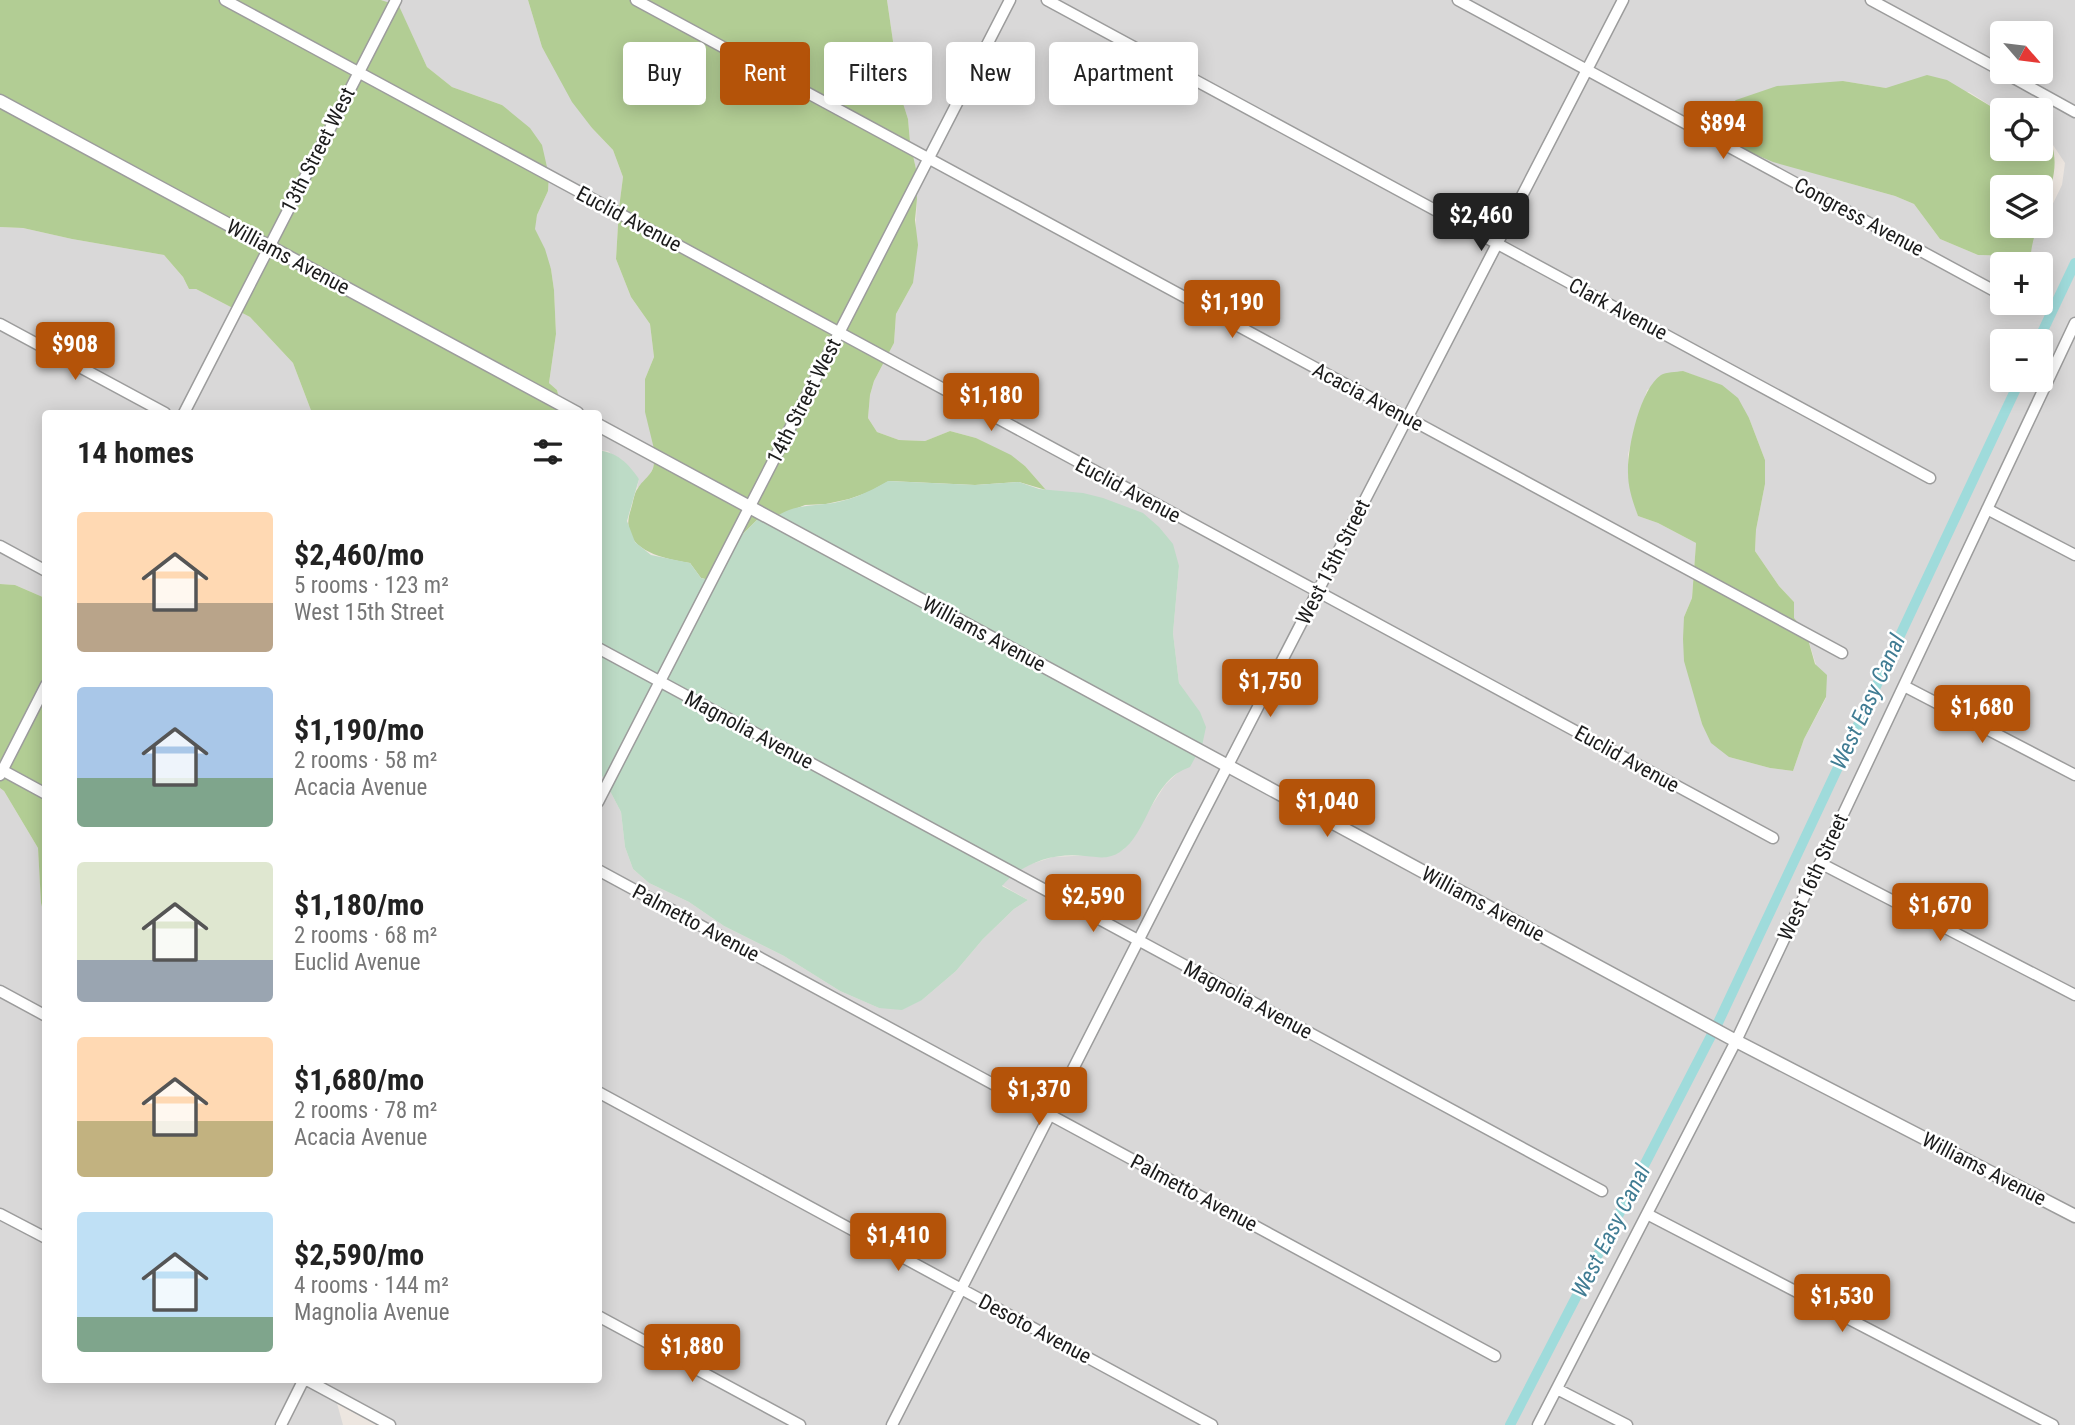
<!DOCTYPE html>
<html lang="en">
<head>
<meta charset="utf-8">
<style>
  body { margin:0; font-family:"Roboto Condensed",sans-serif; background:#f6f6f6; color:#222; height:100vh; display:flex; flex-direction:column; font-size:26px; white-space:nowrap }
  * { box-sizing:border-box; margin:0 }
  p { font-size:23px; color:#767676 }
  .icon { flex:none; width:38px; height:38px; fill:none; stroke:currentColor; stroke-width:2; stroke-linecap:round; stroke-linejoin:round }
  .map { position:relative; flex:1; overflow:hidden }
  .panel { position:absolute; left:42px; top:410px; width:560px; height:973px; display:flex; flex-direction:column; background:#fff; border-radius:7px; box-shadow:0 4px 18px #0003 }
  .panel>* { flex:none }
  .hud { position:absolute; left:623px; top:42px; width:665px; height:63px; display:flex; gap:14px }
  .needle { width:46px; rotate:118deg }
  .controls { position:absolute; left:1990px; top:21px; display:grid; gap:14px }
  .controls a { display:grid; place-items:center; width:63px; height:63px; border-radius:7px; background:#fff; box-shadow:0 4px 18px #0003; font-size:35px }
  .price { position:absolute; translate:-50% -60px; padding:0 16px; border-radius:7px; background:#b45309; color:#fff; font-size:23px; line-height:46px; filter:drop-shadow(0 2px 4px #0008) }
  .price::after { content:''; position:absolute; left:50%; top:42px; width:21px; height:16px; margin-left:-10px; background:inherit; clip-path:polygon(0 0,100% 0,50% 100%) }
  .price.current { background:#222; color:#fff }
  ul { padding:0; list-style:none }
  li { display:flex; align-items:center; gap:21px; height:175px; padding:0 35px }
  li span { display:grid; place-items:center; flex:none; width:196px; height:140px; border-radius:7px; color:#555 }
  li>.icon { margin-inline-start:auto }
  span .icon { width:84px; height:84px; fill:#fffc; stroke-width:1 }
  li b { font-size:30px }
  h2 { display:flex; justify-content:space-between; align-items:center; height:84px; padding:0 35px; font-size:30px }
  .pill { padding:0 24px; border-radius:7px; background:#fff; box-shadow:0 4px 18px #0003; font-size:24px; line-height:63px }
  .pill.current { background:#b45309; color:#fff }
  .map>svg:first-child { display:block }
  .residential { fill:#d9d8d8; fill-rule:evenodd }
  .forest { fill:#b2cd94; fill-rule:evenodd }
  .wetland { fill:#bddbc6 }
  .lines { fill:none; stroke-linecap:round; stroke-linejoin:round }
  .canal { stroke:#9fdbdb; stroke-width:10 }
  .minor-casing { stroke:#9c9c9c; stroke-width:13 }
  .tertiary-casing { stroke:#9c9c9c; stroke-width:15 }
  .minor { stroke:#fff; stroke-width:10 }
  .tertiary { stroke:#fff; stroke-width:12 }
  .labels { text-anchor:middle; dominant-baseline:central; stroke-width:5; stroke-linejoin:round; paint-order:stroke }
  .street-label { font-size:21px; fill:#1b1b1b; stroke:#fff }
  .water-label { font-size:23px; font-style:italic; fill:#407c93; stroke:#fff }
</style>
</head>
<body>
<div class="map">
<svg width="2075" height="1425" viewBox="0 0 2075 1425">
  <rect width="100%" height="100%" fill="#ede6e0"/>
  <!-- residential -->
  <path class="residential" d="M381 0H528L542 47 592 128 613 150 623 177 619 208 616 259 631 297 650 324 654 357 645 379 654 449 599 419 598 413H587L559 398 557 390 549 383 556 334 554 290 551 269 534 229 537 215 548 191 549 176 502 105 452 87 427 67 399 7Z
    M887 0H2075V1211L1739 1037 1202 746 1179 683 1173 633 1179 566 1060 492 1046 490 1025 466 1011 456 976 438 950 431 925 441 899 440 877 432 868 418 870 395 874 381 894 343 896 314 913 283 917 199 916 169 910 142 908 119 901 97 902 69 895 55ZM2002 33H2040V72H2002ZM1843 81 1886 88 1969 92 2002 113V110H2040L2041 127 2065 163 2062 185 2043 224 2020 256 1978 255 1940 239 1914 204 1895 196 1834 179ZM2002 264H2040V303H2002ZM2002 341H2040V380H2002ZM1682 371 1702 378 1749 418 1765 460V484L1756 530 1755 551 1779 586 1794 602 1793 618 1806 632 1826 698 1804 739 1793 771 1770 768 1729 757 1702 724 1691 682 1684 617 1692 598 1696 543 1658 523 1638 516 1632 496 1628 475V454L1647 390Z
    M0 227 23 228 72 239 164 255 183 277 189 289H196L250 317 293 363 312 413H46L45 598 15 585 0 584Z
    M598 430 654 460V466L647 480 637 488 639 479 608 451 599 450Z
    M1197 754 2075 1222V1425H391L335 1396 343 1425H0V788L4 791 38 848 41 903 45 918 46 1379H598L599 770 621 812 625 847 633 869 649 883 689 902 724 926 784 956 840 991 879 1008 922 1000 956 971 983 939 1014 909 1028 900 1002 885 1014 873 1025 866 1053 857 1116 854 1124 849 1165 785Z"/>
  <!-- forest -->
  <path class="forest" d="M0 0H381L399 6 427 67 452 87 502 105 530 128 542 145 549 176 548 191 537 215 535 229 545 249 551 269 554 290 556 334 549 383 557 390 559 398 0 95Z
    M528 0H887L895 55 902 69 901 97 908 119 910 142 916 169 917 199 915 220 918 245 913 283 896 314 894 343 874 381 870 395 868 418 877 432 899 440 925 441 950 431 976 438 1011 455 1025 466 1046 490 1019 482 975 485 889 481 869 492 849 499 826 504 805 505 777 516 654 449 645 412V379L654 357 650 324 631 297 616 259 619 208 623 177 613 150 592 128 572 102 542 47Z
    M1927 75 1947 80 2002 113V149H2040L2041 127C2075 164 2035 214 2031 253L2020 256 1978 255 1940 239 1914 204 1895 196 1773 162 1735 146 1717 135 1719 112 1736 100 1777 86 1843 81 1886 88ZM2002 187H2040V226H2002Z
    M0 106 562 411 563 413H312L293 363 250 317 196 289H189L183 277 164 255 72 239 23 228 0 227Z
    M1683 371 1722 385 1738 398 1749 418 1765 460V484L1756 530 1755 551 1779 586 1794 602V618L1806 632 1815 664 1827 675 1826 697 1804 739 1793 771 1770 768 1729 757 1711 743 1702 724 1684 661 1683 639 1684 617 1692 598 1696 543 1658 523 1638 516C1633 502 1628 488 1628 473 1627 449 1640 389 1661 375 1666 372 1676 372 1683 371Z
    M654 460 759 518 741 536 709 580 701 578 690 563C660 558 617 549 631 509 633 503 634 493 638 488 644 478 655 474 654 460Z
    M0 584 15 585 45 598V918L41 903 38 848 4 791 0 788Z"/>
  <!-- wetland -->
  <path class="wetland" d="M598 450C618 453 628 463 639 479L627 521 635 542 651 555 690 563 701 578 709 580 741 536 759 518 1197 754 1190 767C1150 780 1149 833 1120 852 1107 860 1099 857 1085 856 1054 852 1022 863 1002 886L1028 900 1014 909 983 939 956 971 922 1000 902 1010 879 1008 840 991 784 956 724 926 689 902 649 883 633 869 625 847 621 812 599 770Z
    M888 481 975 485 1019 482 1039 489 1083 493 1103 498 1143 513 1159 527 1173 544 1179 566 1173 633 1179 683 1200 712 1206 727 1202 746 777 516C793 506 807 506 825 504 848 502 869 492 888 481Z"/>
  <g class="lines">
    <!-- canal -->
    <path class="canal" d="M2038 341 2075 263
      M1717 1025 2020 380
      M1510 1425 1711 1036"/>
    <!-- minor casing -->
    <g class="minor-casing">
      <path id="minor" d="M225 0 1773 838
        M636 0 1842 653
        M1047 0 1930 478
        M1458 0 2002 295
        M1871 0 2002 71
        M2003 72 2075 112
        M2017 303 2019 304
        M0 324 165 413
        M184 413 396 0
        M1987 509 2075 555
        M0 546 46 571
        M598 648 1602 1191
        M1904 686 2075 775
        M0 769 46 794
        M0 775 46 685
        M598 802 1010 0
        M1820 863 2075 995
        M598 870 1495 1356
        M0 991 46 1016
        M598 1092 1212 1425
        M0 1214 46 1238
        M1647 1214 2053 1425
        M598 1316 800 1425
        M305 1379 390 1425
        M1557 1389 1627 1425
        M281 1425 304 1379
        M892 1425 1194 831 1623 0
        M1538 1425 1736 1041 2075 323"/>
    </g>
    <!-- tertiary casing -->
    <g class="tertiary-casing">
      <path id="tertiary" d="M0 101 577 413
        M598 425 1736 1041 2075 1216"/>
    </g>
    <!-- minor -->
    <use href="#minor" class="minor"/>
    <!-- tertiary -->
    <use href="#tertiary" class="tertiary"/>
  </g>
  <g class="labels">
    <!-- street labels -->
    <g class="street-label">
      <text transform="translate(318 150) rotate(-63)">13th Street West</text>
      <text transform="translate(1859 217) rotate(28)">Congress Avenue</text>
      <text transform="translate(629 219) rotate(28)">Euclid Avenue</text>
      <text transform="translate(288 257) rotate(28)">Williams Avenue</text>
      <text transform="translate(1618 309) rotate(28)">Clark Avenue</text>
      <text transform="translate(1368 397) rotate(28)">Acacia Avenue</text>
      <text transform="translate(804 401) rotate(-63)">14th Street West</text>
      <text transform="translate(1128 490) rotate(28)">Euclid Avenue</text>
      <text transform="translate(1333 562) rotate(-63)">West 15th Street</text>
      <text transform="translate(984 634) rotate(28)">Williams Avenue</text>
      <text transform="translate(749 730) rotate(28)">Magnolia Avenue</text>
      <text transform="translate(1627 759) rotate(29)">Euclid Avenue</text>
      <text transform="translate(1813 877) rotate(-65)">West 16th Street</text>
      <text transform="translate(1483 904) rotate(28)">Williams Avenue</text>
      <text transform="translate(696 923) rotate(28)">Palmetto Avenue</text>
      <text transform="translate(1248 1000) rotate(28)">Magnolia Avenue</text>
      <text transform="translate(1984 1169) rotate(27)">Williams Avenue</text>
      <text transform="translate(1194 1193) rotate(28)">Palmetto Avenue</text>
      <text transform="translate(1035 1329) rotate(28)">Desoto Avenue</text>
    </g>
    <!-- water labels -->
    <g class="water-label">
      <text transform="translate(1868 702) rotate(-65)">West Easy Canal</text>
      <text transform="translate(1611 1231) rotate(-63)">West Easy Canal</text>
    </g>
  </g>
</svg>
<div class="controls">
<a><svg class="needle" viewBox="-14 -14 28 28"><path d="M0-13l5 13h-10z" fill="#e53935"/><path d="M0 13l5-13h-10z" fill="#767676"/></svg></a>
<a><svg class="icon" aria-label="locate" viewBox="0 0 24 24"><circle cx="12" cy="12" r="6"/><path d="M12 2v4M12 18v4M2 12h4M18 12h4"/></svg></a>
<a><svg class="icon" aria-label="layers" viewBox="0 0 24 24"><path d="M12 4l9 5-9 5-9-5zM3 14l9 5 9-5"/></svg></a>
<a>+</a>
<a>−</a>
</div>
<b class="price" style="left:1723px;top:161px">$894</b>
<b class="price current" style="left:1481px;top:253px">$2,460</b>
<b class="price" style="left:1232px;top:340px">$1,190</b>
<b class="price" style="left:75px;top:382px">$908</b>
<b class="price" style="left:991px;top:433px">$1,180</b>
<b class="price" style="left:1270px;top:719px">$1,750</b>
<b class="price" style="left:1982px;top:745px">$1,680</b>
<b class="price" style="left:1327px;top:839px">$1,040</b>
<b class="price" style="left:1093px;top:934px">$2,590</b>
<b class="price" style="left:1940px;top:943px">$1,670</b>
<b class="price" style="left:1039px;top:1127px">$1,370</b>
<b class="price" style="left:898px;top:1273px">$1,410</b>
<b class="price" style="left:1842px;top:1334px">$1,530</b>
<b class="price" style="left:692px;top:1384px">$1,880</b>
<div class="hud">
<a class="pill">Buy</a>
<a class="pill current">Rent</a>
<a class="pill">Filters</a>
<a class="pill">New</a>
<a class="pill">Apartment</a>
</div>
<section class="panel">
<h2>14 homes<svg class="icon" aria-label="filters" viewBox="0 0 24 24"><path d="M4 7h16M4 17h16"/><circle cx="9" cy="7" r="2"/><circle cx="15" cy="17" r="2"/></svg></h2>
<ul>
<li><span style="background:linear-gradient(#ffd9b3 65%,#b9a48a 0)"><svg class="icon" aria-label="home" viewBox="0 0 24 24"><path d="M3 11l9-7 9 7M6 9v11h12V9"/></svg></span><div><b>$2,460/mo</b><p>5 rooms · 123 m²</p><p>West 15th Street</p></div></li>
<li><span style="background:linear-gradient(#a9c7e8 65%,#7fa58c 0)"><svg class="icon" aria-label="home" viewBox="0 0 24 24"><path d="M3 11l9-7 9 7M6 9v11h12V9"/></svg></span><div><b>$1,190/mo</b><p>2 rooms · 58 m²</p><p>Acacia Avenue</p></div></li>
<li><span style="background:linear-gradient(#dfe7d0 70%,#9aa5b1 0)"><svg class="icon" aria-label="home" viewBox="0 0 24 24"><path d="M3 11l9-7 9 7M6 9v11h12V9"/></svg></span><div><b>$1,180/mo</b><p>2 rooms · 68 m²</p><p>Euclid Avenue</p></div></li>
<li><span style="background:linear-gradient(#ffd9b3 60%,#c2b280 0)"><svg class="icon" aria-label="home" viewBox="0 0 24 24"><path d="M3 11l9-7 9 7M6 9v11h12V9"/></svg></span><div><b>$1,680/mo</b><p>2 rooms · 78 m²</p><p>Acacia Avenue</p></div></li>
<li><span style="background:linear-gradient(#bfe0f5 75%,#7fa58c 0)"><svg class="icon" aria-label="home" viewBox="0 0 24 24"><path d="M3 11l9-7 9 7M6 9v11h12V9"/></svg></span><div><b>$2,590/mo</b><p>4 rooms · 144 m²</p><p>Magnolia Avenue</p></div></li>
</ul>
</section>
</div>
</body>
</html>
